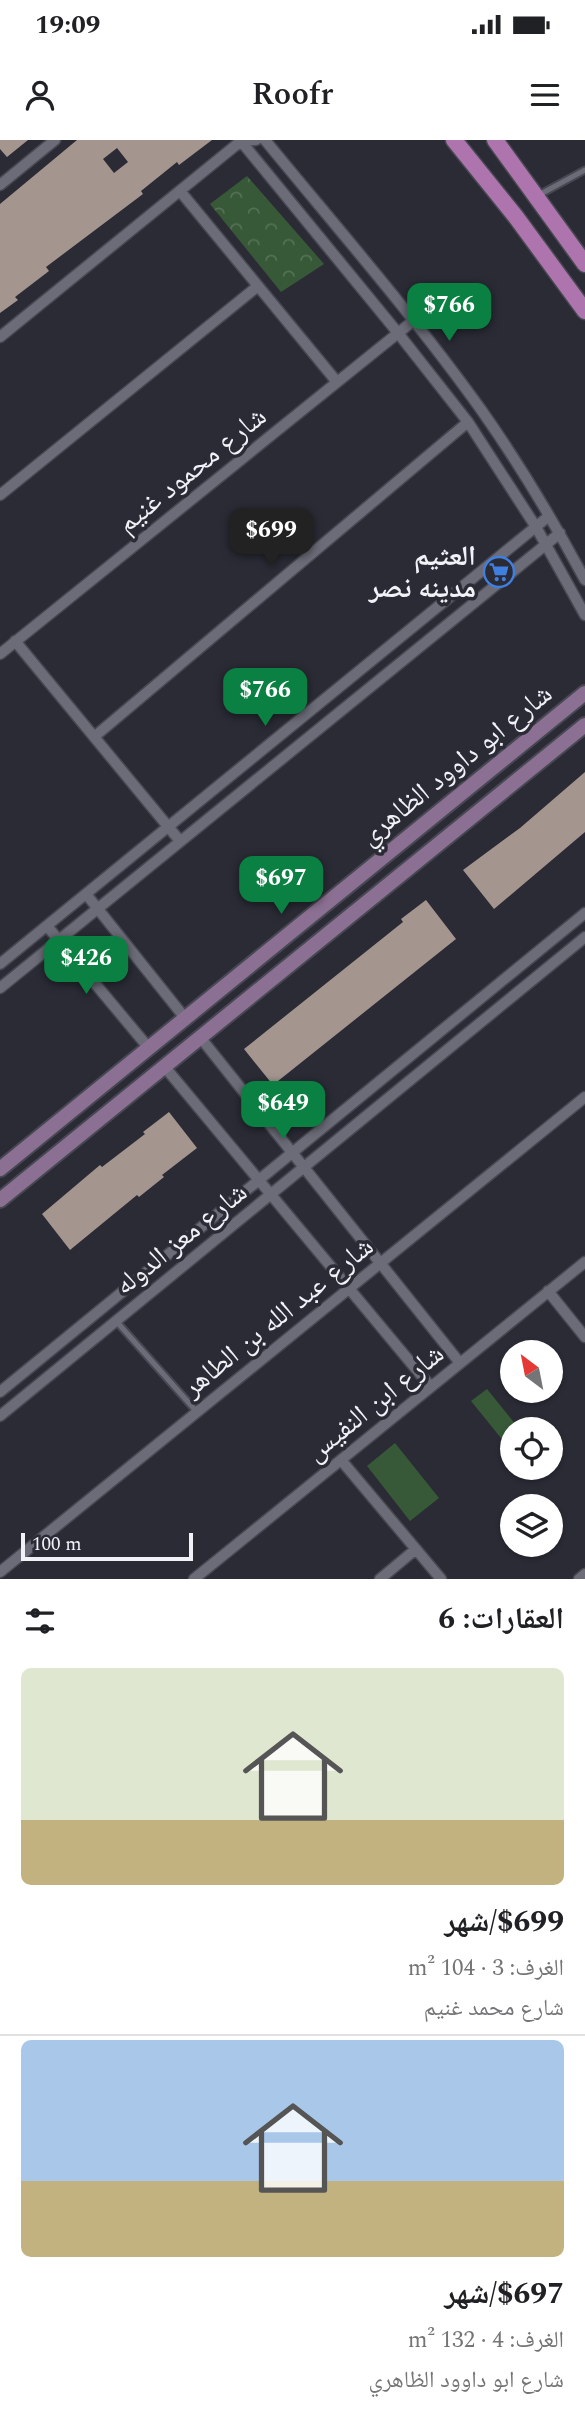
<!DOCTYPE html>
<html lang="ar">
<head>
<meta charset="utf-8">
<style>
  body { margin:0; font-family:Spectral,"Noto Naskh Arabic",serif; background:#f6f6f6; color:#202124; direction:rtl; height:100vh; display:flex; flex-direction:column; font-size:26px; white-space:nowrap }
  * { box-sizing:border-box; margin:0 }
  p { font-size:23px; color:#757577 }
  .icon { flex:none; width:38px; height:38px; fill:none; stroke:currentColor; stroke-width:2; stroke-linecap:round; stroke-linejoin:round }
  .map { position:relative; height:1439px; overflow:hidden; direction:ltr }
  .details { display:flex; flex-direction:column; background:#fff; flex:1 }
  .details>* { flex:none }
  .needle { width:46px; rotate:328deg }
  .tools { position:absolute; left:500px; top:1200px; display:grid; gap:14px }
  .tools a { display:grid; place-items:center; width:63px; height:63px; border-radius:50%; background:#fff; box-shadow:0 2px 5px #0004; font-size:35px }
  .scale { position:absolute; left:21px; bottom:18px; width:172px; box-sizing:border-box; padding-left:7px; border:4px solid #f1f1f8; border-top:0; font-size:19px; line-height:24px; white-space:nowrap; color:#f1f1f8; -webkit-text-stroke:5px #2b2b36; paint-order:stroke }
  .price { position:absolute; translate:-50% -60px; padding:0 16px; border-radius:14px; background:#0b8043; color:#fff; font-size:23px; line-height:46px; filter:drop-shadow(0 2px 4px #0008) }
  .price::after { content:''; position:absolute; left:50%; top:42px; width:21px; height:16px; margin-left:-10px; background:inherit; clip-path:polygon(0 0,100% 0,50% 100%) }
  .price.on { background:#222; color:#fff }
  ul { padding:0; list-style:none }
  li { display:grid; align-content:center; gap:14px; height:371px; padding:0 21px }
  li+li { border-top:2px solid #e0e0e0 }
  li span { display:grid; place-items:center; height:217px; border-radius:10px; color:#555 }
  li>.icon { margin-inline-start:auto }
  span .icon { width:126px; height:126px; fill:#fffc; stroke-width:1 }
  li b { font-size:30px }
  h2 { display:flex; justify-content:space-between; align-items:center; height:84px; padding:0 21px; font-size:30px }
  .status { display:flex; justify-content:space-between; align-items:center; height:49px; padding:0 35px; background:#fff; direction:ltr }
  .status svg { height:19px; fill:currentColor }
  header { display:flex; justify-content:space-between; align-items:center; height:91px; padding:0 21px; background:#fff; font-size:32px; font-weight:600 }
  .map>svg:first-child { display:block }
  .park { fill:url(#park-crowns) }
  .pitch { fill:#375937 }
  .building { fill:#a4968f; fill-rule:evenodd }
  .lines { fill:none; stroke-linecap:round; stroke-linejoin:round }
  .lane-casing { stroke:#484852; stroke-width:9 }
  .street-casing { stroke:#484852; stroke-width:13 }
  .secondary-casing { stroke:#484852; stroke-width:18 }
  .primary-casing { stroke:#484852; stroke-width:19 }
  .lane { stroke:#6c6c79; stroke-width:5 }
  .street { stroke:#6c6c79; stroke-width:10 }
  .secondary { stroke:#8c7093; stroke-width:14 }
  .primary { stroke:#ad74ad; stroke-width:16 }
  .labels { text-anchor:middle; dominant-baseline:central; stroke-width:7; stroke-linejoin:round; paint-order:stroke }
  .street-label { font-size:28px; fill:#f1f1f8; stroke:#2b2b36 }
  .poi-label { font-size:28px; font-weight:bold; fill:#f1f1f8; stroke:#2b2b36; text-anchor:end }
</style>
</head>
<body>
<div class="status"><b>19:09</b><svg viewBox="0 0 49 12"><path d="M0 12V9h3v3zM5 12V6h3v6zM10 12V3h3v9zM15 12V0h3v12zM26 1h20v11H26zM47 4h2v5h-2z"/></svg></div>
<header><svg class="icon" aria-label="menu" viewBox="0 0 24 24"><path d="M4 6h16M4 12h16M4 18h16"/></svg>Roofr<svg class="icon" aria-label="person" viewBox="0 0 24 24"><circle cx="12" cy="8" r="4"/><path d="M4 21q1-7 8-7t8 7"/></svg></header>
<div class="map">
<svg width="585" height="1439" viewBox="0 0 585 1439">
  <defs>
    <pattern id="park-crowns" width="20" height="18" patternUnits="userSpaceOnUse" patternTransform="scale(1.75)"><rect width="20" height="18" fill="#375937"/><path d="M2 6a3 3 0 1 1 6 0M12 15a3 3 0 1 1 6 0" fill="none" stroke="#547155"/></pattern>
  </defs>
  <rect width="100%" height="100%" fill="#2b2b36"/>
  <!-- park -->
  <path class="park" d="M247 36 324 124 281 152 210 64Z"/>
  <!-- pitch -->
  <path class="pitch" d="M487 1249 520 1290H513V1313L471 1261Z
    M395 1303 439 1358 410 1381 367 1326Z"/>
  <!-- building -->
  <path class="building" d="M0 0H28L7 17 0 9Z
    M77 0H212L179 25 177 22 141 51 143 54 46 127 49 131 15 157 18 160 0 173V64ZM117 8 128 22 114 33 103 19Z
    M585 632V692L494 769 463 730 520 688Z
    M426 760 456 799 273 945 244 909 403 782 401 779Z
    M169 972 197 1008 162 1035 164 1037 139 1057 137 1055 70 1110 42 1074 100 1025 102 1027 145 994 143 992Z"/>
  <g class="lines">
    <!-- lane casing -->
    <g class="lane-casing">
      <path id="lane" d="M537 56 585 30
        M116 1181 197 1272"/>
    </g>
    <!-- street casing -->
    <g class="street-casing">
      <path id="street" d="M240 0 398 193 468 282 536 387 585 475
        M265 0C338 89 415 177 482 271 520 325 554 382 585 440
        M0 45 55 0
        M180 51 337 242
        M0 197 241 1 256 0
        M0 355 258 146
        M15 501 180 701
        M0 514 413 181
        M94 597 468 282
        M86 754 185 878
        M47 786 148 907
        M0 824 549 376
        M0 848 560 393
        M200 897 460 1223
        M164 926 431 1247
        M548 1151 585 1197
        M0 1252 585 773
        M0 1276 585 797
        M341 1320 441 1439
        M0 1432 585 957
        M194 1439 585 1122
        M380 1439 416 1409
        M579 1439 585 1434"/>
    </g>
    <!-- secondary casing -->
    <g class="secondary-casing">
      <path id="secondary" d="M0 1029 585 553
        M0 1060 585 585"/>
    </g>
    <!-- primary casing -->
    <g class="primary-casing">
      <path id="primary" d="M454 0 516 77 585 171
        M495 0 585 124"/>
    </g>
    <!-- lane -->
    <use href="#lane" class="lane"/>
    <!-- street -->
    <use href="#street" class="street"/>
    <!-- secondary -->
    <use href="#secondary" class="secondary"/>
    <!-- primary -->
    <use href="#primary" class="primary"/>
  </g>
  <!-- icons -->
  <defs>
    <g id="supermarket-ring" transform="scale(1.575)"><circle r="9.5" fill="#2b2b36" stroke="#3f7fe0" stroke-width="1.5"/><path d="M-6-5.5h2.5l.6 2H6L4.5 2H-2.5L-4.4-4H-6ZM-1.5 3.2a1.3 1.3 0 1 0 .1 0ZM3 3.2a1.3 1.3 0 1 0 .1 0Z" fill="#3f7fe0"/></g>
  </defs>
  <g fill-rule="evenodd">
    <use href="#supermarket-ring" x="499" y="432"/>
  </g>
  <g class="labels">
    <!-- street labels -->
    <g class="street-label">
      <text transform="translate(192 330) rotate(-39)">شارع محمود غنيم</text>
      <text transform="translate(456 625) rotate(-39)">شارع ابو داوود الظاهري</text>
      <text transform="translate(181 1099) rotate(-39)">شارع معز الدوله</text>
      <text transform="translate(278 1177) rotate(-39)">شارع عبد الله بن الطاهر</text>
      <text transform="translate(375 1263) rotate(-39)">شارع ابن النفيس</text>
    </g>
    <!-- poi labels -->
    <g class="poi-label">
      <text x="476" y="416">العثيم<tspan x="476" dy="32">مدينه نصر</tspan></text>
    </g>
  </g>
</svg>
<div class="tools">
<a><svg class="needle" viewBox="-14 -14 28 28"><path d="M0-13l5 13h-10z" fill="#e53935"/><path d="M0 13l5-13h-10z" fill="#757577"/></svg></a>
<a><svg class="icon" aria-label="locate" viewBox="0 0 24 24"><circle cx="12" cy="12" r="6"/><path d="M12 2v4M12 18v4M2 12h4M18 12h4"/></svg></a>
<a><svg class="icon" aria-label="layers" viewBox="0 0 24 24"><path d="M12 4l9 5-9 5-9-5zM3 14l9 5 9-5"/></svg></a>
</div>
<div class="scale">100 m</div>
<b class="price" style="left:449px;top:203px">$766</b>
<b class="price on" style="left:271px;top:428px">$699</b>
<b class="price" style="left:265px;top:588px">$766</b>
<b class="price" style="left:281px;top:776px">$697</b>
<b class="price" style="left:86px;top:856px">$426</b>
<b class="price" style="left:283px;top:1001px">$649</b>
</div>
<section class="details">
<h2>العقارات: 6<svg class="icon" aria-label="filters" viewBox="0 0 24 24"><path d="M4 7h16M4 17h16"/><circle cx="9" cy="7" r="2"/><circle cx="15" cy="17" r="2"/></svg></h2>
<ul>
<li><span style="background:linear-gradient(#dfe7d0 70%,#c2b280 0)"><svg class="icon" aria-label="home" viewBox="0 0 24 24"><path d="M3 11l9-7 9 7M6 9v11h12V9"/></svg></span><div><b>$699/شهر</b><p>الغرف: 3 · 104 m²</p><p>شارع محمد غنيم</p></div></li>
<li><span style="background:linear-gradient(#a9c7e8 65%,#c2b280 0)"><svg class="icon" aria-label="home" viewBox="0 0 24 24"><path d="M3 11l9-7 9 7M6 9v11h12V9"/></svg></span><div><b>$697/شهر</b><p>الغرف: 4 · 132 m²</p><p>شارع ابو داوود الظاهري</p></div></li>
</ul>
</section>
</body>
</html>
